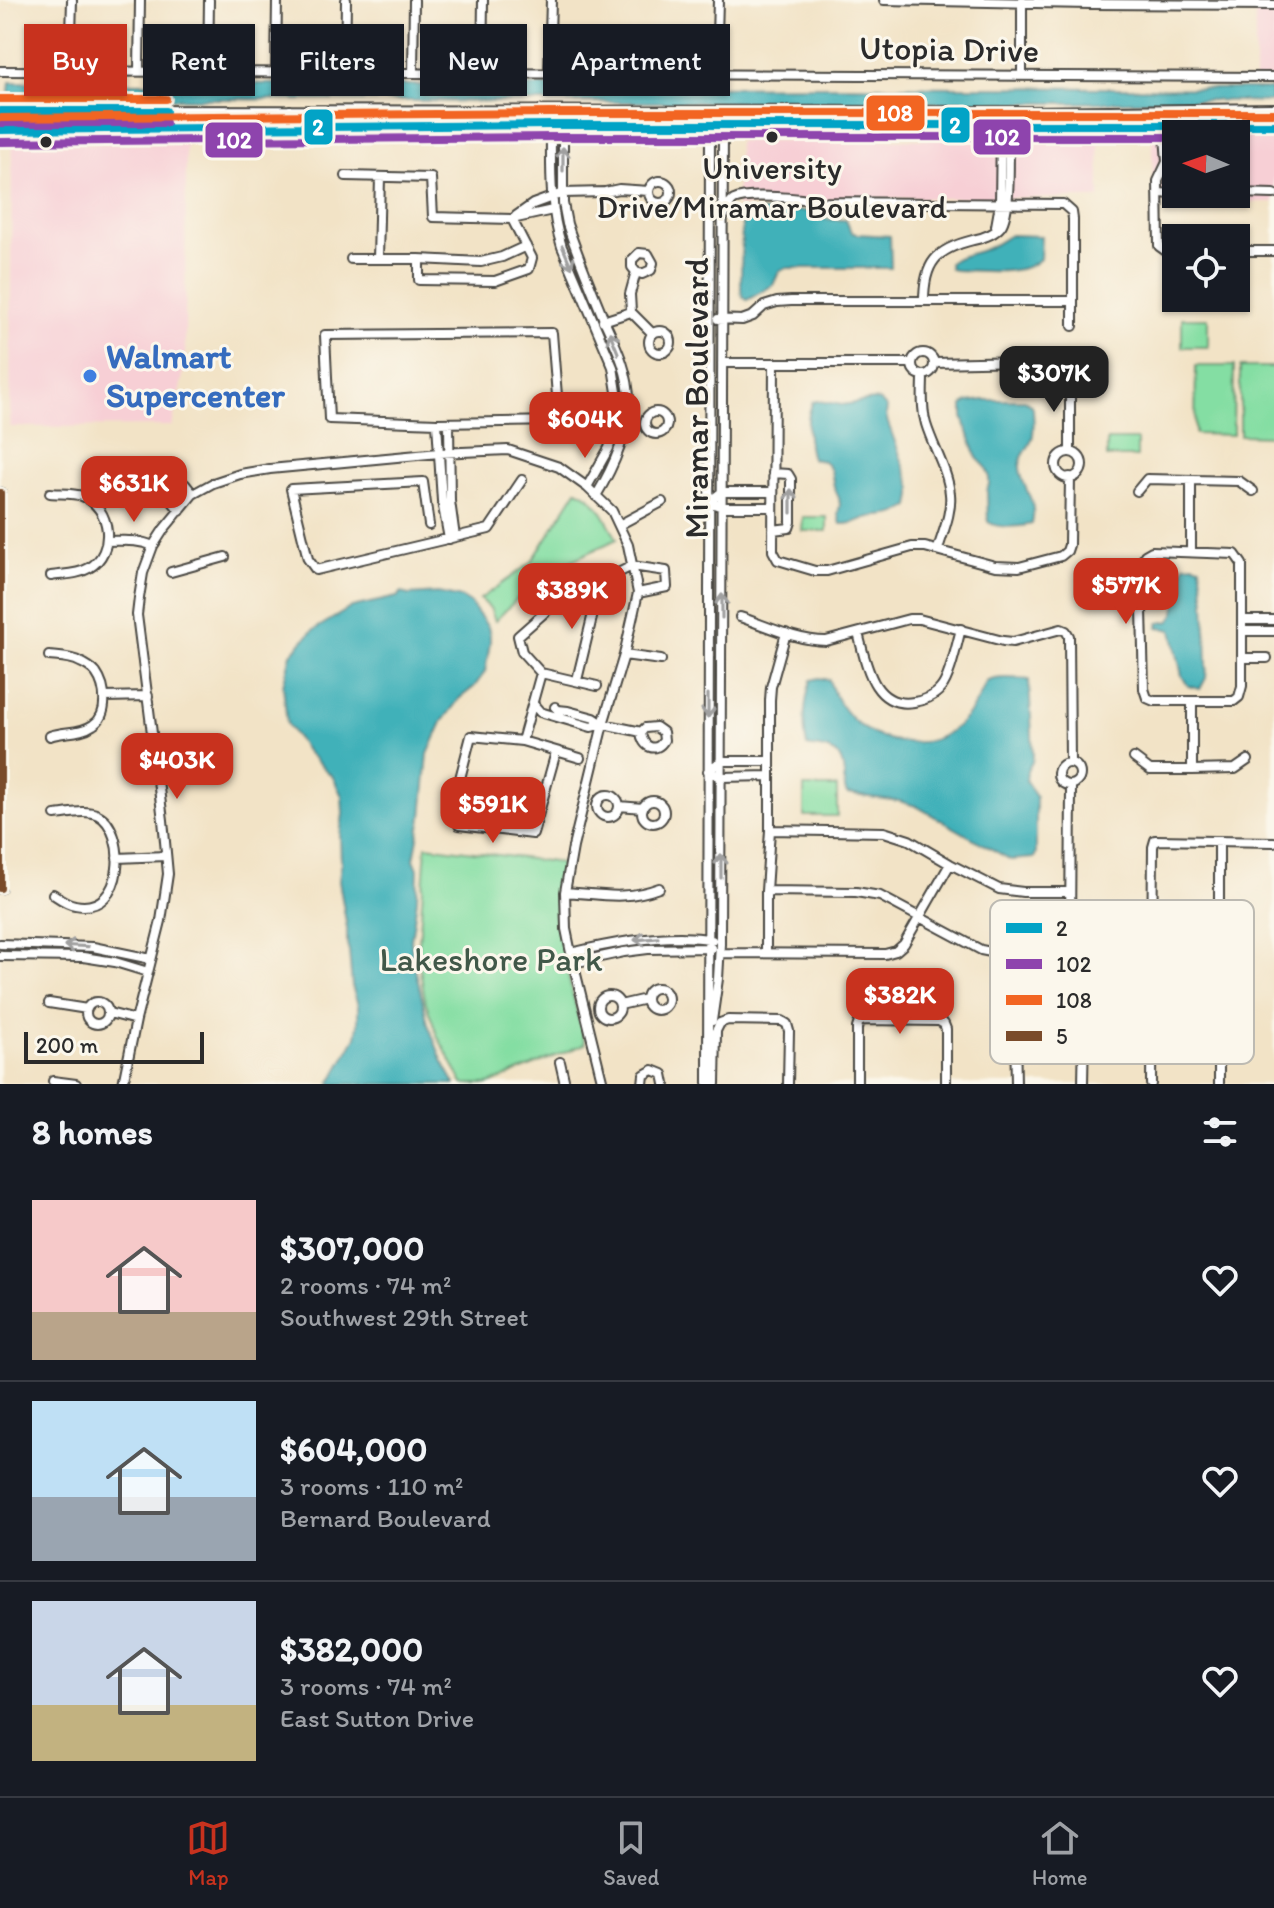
<!DOCTYPE html>
<html lang="en">
<head>
<meta charset="utf-8">
<style>
  body { margin:0; font-family:Itim,sans-serif; background:#242831; color:#f1f3f6; height:100vh; display:flex; flex-direction:column; font-size:30px; white-space:nowrap }
  * { box-sizing:border-box; margin:0 }
  p { font-size:26px; color:#9ea1a6 }
  .icon { flex:none; width:44px; height:44px; fill:none; stroke:currentColor; stroke-width:2; stroke-linecap:round; stroke-linejoin:round }
  .map { position:relative; height:1084px; overflow:hidden }
  .panel { display:flex; flex-direction:column; background:#171b24; flex:1 }
  .panel>* { flex:none }
  .guide { position:absolute; left:24px; top:24px; width:800px; height:72px; display:flex; gap:16px }
  .needle { width:52px; rotate:272deg }
  .controls { position:absolute; left:1162px; top:120px; display:grid; gap:16px }
  .controls a { display:grid; place-items:center; width:88px; height:88px; border-radius:0px; background:#171b24; box-shadow:0 2px 6px #0004; font-size:40px }
  .scale { position:absolute; left:24px; bottom:20px; width:180px; box-sizing:border-box; padding-left:8px; border:4px solid #2b2b2b; border-top:0; font-size:22px; line-height:28px; white-space:nowrap; color:#2b2b2b; -webkit-text-stroke:6px #fbf7ec; paint-order:stroke }
  .price { position:absolute; translate:-50% -68px; padding:0 18px; border-radius:16px; background:#c8321e; color:#fff; font-size:26px; line-height:52px; filter:drop-shadow(0 2px 4px #0008) }
  .price::after { content:''; position:absolute; left:50%; top:48px; width:24px; height:18px; margin-left:-12px; background:inherit; clip-path:polygon(0 0,100% 0,50% 100%) }
  .price.selected { background:#222; color:#fff }
  ul { padding:0; list-style:none }
  li { display:flex; align-items:center; gap:24px; height:200px; padding:0 32px }
  li+li { border-top:2px solid #363941 }
  li span { display:grid; place-items:center; flex:none; width:224px; height:160px; border-radius:0px; color:#555 }
  li>.icon { margin-inline-start:auto }
  span .icon { width:96px; height:96px; fill:#fffc; stroke-width:1 }
  li b { font-size:34px }
  h2 { display:flex; justify-content:space-between; align-items:center; height:96px; padding:0 32px; font-size:34px }
  .chip { padding:0 28px; border-radius:0px; background:#171b24; box-shadow:0 2px 6px #0004; font-size:28px; line-height:72px }
  .chip.selected { background:#c8321e; color:#fff }
  .tabs { display:flex; justify-content:space-around; align-items:center; height:112px; border-top:2px solid #363941; background:#171b24; font-size:22px; color:#9ea1a6 }
  .tabs a { display:grid; justify-items:center; gap:4px }
  .tabs .selected { color:#c8321e }
  .map>svg:first-child { display:block }
  .built { fill:#f7cfd5 }
  .green { fill:#84dea3; stroke:#588467; stroke-width:2 }
  .water { fill:#41b1b9; stroke:#366e72; stroke-width:2 }
  .lines { fill:none; stroke-linecap:round; stroke-linejoin:round }
  .minor-casing { stroke:#494742; stroke-width:12 }
  .major-casing { stroke:#494742; stroke-width:14 }
  .minor { stroke:#fff; stroke-width:8 }
  .major { stroke:#fff; stroke-width:10 }
  .bus-1-casing { stroke:#fbf7ec; stroke-width:14 }
  .bus-2-casing { stroke:#fbf7ec; stroke-width:14 }
  .bus-3-casing { stroke:#fbf7ec; stroke-width:14 }
  .bus-4-casing { stroke:#fbf7ec; stroke-width:14 }
  .bus-1 { stroke:#02a3c6; stroke-width:8 }
  .bus-2 { stroke:#8e44ad; stroke-width:8 }
  .bus-3 { stroke:#f26522; stroke-width:8 }
  .bus-4 { stroke:#7a4b2a; stroke-width:8 }
  .oneway { stroke:#a0a0a0 }
  .bus-dot { fill:#2b2b2b; stroke:#fbf7ec; stroke-width:3 }
  .shop-dot { fill:#3f7fe0; stroke:#fbf7ec; stroke-width:3 }
  .labels { text-anchor:middle; dominant-baseline:central; stroke-width:6; stroke-linejoin:round; paint-order:stroke }
  .bus-label { font-size:32px; fill:#2b2b2b; stroke:#fbf7ec }
  .street-label { font-size:34px; fill:#2b2b2b; stroke:#fbf7ec }
  .shop-label { font-size:34px; font-weight:bold; fill:#366cbe; stroke:#fbf7ec; text-anchor:start }
  .park-label { font-size:34px; fill:#415849; stroke:#fbf7ec }
  .key { fill:#fbf7ec; stroke:#bdbab2; stroke-width:2 }
  .key-label { font-size:22px; fill:#2b2b2b }
  .line-badge { stroke:#fbf7ec; stroke-width:3 }
  .badge-label { font-size:22px; text-anchor:middle; font-weight:bold; fill:#fff }
</style>
</head>
<body>
<div class="map">
<svg width="1274" height="1084" viewBox="0 0 1274 1084">
  <rect width="100%" height="100%" fill="#fbf7ec"/>
  <filter id="ink" filterUnits="userSpaceOnUse"><feTurbulence type="fractalNoise" baseFrequency=".0125" numOctaves="2"/><feDisplacementMap in="SourceGraphic" scale="16" xChannelSelector="R" yChannelSelector="G"/><feConvolveMatrix kernelMatrix="1 2 1 2 8 2 1 2 1" color-interpolation-filters="sRGB"/></filter>
  <filter id="wash" filterUnits="userSpaceOnUse"><feTurbulence type="fractalNoise" baseFrequency=".006" numOctaves="4" result="noise"/><feDisplacementMap in="SourceGraphic" scale="32" xChannelSelector="R" yChannelSelector="G"/><feGaussianBlur stdDeviation="1.8" result="paint"/><feColorMatrix in="noise" values="0 0 0 0 0 0 0 0 0 0 0 0 0 0 0 0 0 1.4 0 .05"/><feComposite in="paint" operator="in"/></filter>
  <g filter="url(#wash)">
    <rect width="100%" height="100%" fill="#f2e3c6"/>
    <!-- built -->
    <path class="built" d="M1274 9V84L1255 82V10Z
      M1236 136H1274V202L1153 203 1152 138H1176V194H1236Z
      M1099 138 1100 198H864L737 207 738 141Z
      M186 143 185 366 172 426 10 427 12 144Z"/>
    <!-- green -->
    <path class="green" d="M1182 318H1208V347H1182Z
      M1196 366H1234L1233 435 1195 434Z
      M1240 367H1274V436L1240 435Z
      M1107 440H1137V457H1107Z
      M577 490C598 498 607 521 617 539L541 575 495 621 490 608 480 599 531 563Z
      M803 517H827V531H802Z
      M804 787H837V816H804Z
      M426 846 561 863 558 916 566 967 585 1044 489 1084H463L437 1035 425 1000 418 957Z"/>
    <!-- water -->
    <path class="water" d="M10 82 710 87 821 86 1271 89V102L1206 100 1069 103 517 102 25 97 13 95 9 92Z
      M799 211H811L821 219 846 220 851 232 856 234 890 236 891 268H786L779 272 773 285 747 300 742 296 741 289 742 215 748 212Z
      M1010 235 1041 236 1040 259C1022 277 979 270 955 270L950 269 949 263C959 255 968 255 980 251 991 248 1000 241 1010 235Z
      M874 400 880 401 887 408 886 415 888 423 912 488V496L910 506C894 518 884 514 866 518 857 521 850 525 841 524L838 514 840 505 839 498 834 487 831 470 824 461 812 459C807 442 805 418 813 402L819 401 842 405Z
      M984 400H1025L1033 407C1033 417 1035 429 1032 439 1029 449 1019 456 1020 468 1021 488 1038 498 1032 524 1020 527 999 529 988 522L987 491 989 484V475L986 467 977 458 963 417V405L968 402Z
      M1194 564 1200 566 1205 600 1207 665 1206 678 1200 689 1188 686 1182 676 1172 630 1158 627 1159 623 1170 621 1175 612 1183 569 1185 565Z
      M401 593 409 595 438 593 462 598 470 603 488 627 490 635V643L485 672 474 687 460 698 442 722 428 754 422 817 414 859 418 869 417 900 411 940 413 959 428 1024 442 1060 455 1084H330L356 1037 358 1025V1005L352 986 349 951 347 944V928L339 881 341 863 340 835 343 814 342 796 333 777 307 752 287 724 283 685 291 654 312 631 352 607 397 597Z
      M819 678 829 680C840 716 870 741 907 742 920 743 933 742 944 735 964 724 978 703 986 682 998 676 1016 678 1029 680L1033 754 1032 762 1027 771 1026 781 1036 797V853L1034 858 1011 860 916 806 899 801 847 794C843 787 845 783 844 775 842 747 829 750 807 746 802 726 805 699 811 680Z"/>
  </g>
  <g filter="url(#ink)">
    <g class="lines">
      <!-- minor casing -->
      <g class="minor-casing">
        <path id="minor" d="M884 0 1091 4 1274 5
          M70 70 72 0
          M0 71 1274 77
          M139 71 140 0
          M208 72 209 0
          M276 72 277 0
          M345 72 346 0
          M413 72 414 0
          M482 72 483 0
          M549 72 551 0
          M716 73 718 0
          M1022 76V1
          M551 125C551 167 549 207 562 247L613 367 617 392 615 427 609 448 587 487
          M563 125V203L567 224C578 257 592 290 605 322 617 348 630 375 629 404 627 438 613 468 596 496
          M1161 125 1165 136 1167 162 1158 181 1159 246 1166 251H1176
          M346 176 431 178 433 217 512 219 553 210
          M649 192a11 11 0 1 1 22 0a11 11 0 1 1-22 0Z
          M1158 193 1176 194
          M1236 193 1274 194
          M516 216 533 204 563 193 605 192 619 189 649 191
          M724 216C726 210 729 203 734 200 748 193 803 198 819 202L1063 204 1072 212 1073 219V326
          M996 226 1000 204 1001 126 1009 120 1024 113
          M1236 251H1274
          M351 259H419V280L495 281 529 269 532 258 512 219
          M378 259 380 177
          M419 259 481 262 502 257 526 246
          M636 272 642 274 651 270 653 263 648 254 639 253 632 260V267L636 272 630 294 631 312 653 334
          M924 301C924 263 936 249 973 240 983 238 994 235 1001 226 1012 210 1008 148 1009 126
          M718 319 742 320 753 316 764 306 777 302 791 301H1072
          M603 321 631 312
          M649 342a11 11 0 1 1 22 0a11 11 0 1 1-22 0Z
          M552 333 559 421 437 423 329 419 325 335Z
          M912 364a11 11 0 1 1 22 0a11 11 0 1 1-22 0Z
          M722 363H912
          M774 363 773 551 778 560 815 571H827L912 547H925L995 566 1019 567 1061 556 1067 551 1069 545 1070 477
          M934 363 1022 361 1060 364 1066 367 1070 373V452
          M923 375C923 391 921 408 926 424 933 447 948 471 950 494 952 512 943 532 938 549
          M645 423a11 11 0 1 1 22 0a11 11 0 1 1-22 0Z
          M437 423 442 501 449 539
          M449 423 450 501 455 537
          M1056 465a13 13 0 1 1 26 0a13 13 0 1 1-26 0Z
          M773 473 788 474 791 479V522L789 528 773 530
          M1137 491 1147 479 1239 481 1253 491
          M773 492H722L709 502 722 507H773
          M50 493C60 494 73 493 82 496 112 507 116 553 89 568 77 575 64 574 51 576
          M180 511 169 497V488L177 483 185 484 193 494
          M429 525 423 482 291 489 308 559 316 570 489 529 522 480
          M619 525 662 502
          M107 541C124 541 138 539 153 546
          M1152 551 1235 554 1242 564V686L1239 697 1234 701H1154L1147 698 1144 689 1141 569 1145 555Z
          M1191 551V481
          M171 572 225 557
          M740 617C767 626 797 641 826 641L909 619H919L1003 641 1013 642 1061 629 1066 631 1069 636 1070 763
          M1242 620H1274
          M1243 631H1274
          M858 633C866 662 872 709 914 702 923 701 935 696 941 688 950 678 957 643 961 629
          M624 655 661 660
          M49 656C59 657 72 657 80 662 85 664 93 669 96 673 106 687 109 715 93 725 80 734 64 731 50 736
          M1243 658H1267
          M577 680 595 605 593 584
          M597 686 541 673 522 652 518 636 552 606 632 566 666 571 667 587 638 593
          M105 697 148 696
          M533 704 540 712 591 727 603 724 637 731 641 732C642 747 656 754 664 740L663 732 656 727 645 728 641 732
          M555 707 558 710 568 711 594 718 603 724
          M522 741 541 673
          M556 752 533 834 459 825 457 790 471 736 522 741 580 758
          M1134 758 1150 770H1192L1235 769 1248 760
          M769 761H721L708 771 721 777 770 776
          M1058 774a11 11 0 1 1 22 0a11 11 0 1 1-22 0Z
          M1192 770V702
          M597 806a11 11 0 1 1 22 0a11 11 0 1 1-22 0Z
          M642 812a11 11 0 1 1 22 0a11 11 0 1 1-22 0Z
          M619 806 643 808
          M770 830 884 832 909 840 950 864 999 889 1023 892H1070
          M1219 841V1084
          M117 858 166 856
          M766 891 856 892 880 896 981 950 996 953 1052 954C1062 951 1066 947 1070 936L1071 785
          M565 892C600 894 624 901 659 888
          M53 894C59 898 67 904 75 905 127 916 127 829 98 815 86 809 68 814 55 815
          M0 944 93 947 151 959
          M571 953C607 944 643 937 680 937 691 938 702 937 712 940
          M720 953 885 954 896 951 904 944 950 864
          M766 953V891L770 830V700L771 687 786 633
          M0 956 83 957 115 962 148 972
          M573 963 624 952 648 949 711 948
          M646 999a11 11 0 1 1 22 0a11 11 0 1 1-22 0Z
          M598 1007a11 11 0 1 1 22 0a11 11 0 1 1-22 0Z
          M86 1013a11 11 0 1 1 22 0a11 11 0 1 1-22 0Z
          M49 1003 87 1009
          M620 1005 646 999
          M109 1013 136 1020
          M712 1021 718 979 720 944 723 124 717 111
          M560 1062 565 1084
          M53 1081 76 1084
          M123 1084 136 1020 161 921 168 874 163 820 137 615 139 598 143 573 153 546 164 529 193 494 213 483 240 474 270 469 439 453 508 450 559 467 587 487 612 511 628 545 638 593 624 655 603 724 573 847 565 892 566 929 572 958 603 1084
          M643 1084 644 1075 653 1070 663 1074 665 1084
          M708 1084 710 124 717 111
          M715 1084 716 1031 720 1023 728 1020 782 1021 787 1024 789 1031 788 1084
          M857 1084V1028L859 1022 865 1020 939 1021 944 1024 946 1029V1084
          M1016 1084 1015 1031 1018 1023 1024 1020 1073 1021 1080 1023 1084 1030 1083 1084
          M1151 1084 1153 847 1155 840 1274 842"/>
      </g>
      <!-- major casing -->
      <g class="major-casing">
        <path id="major" d="M0 111 1027 112 1274 109
          M255 121 282 120 290 111
          M0 130 551 125H1274
          M0 493V888"/>
      </g>
      <!-- minor -->
      <use href="#minor" class="minor"/>
      <!-- major -->
      <use href="#major" class="major"/>
      <!-- bus-1 casing -->
      <g class="bus-1-casing">
        <path id="bus-1" d="M0 111H166
          M0 130 551 125H1274"/>
      </g>
      <!-- bus-2 casing -->
      <g class="bus-2-casing">
        <path id="bus-2" d="M0 123H166
          M0 142 551 137H1176"/>
      </g>
      <!-- bus-3 casing -->
      <g class="bus-3-casing">
        <path id="bus-3" d="M0 99H166
          M0 118 551 113H1274"/>
      </g>
      <!-- bus-4 casing -->
      <g class="bus-4-casing">
        <path id="bus-4" d="M0 493V888"/>
      </g>
      <!-- bus-1 -->
      <use href="#bus-1" class="bus-1"/>
      <!-- bus-2 -->
      <use href="#bus-2" class="bus-2"/>
      <!-- bus-3 -->
      <use href="#bus-3" class="bus-3"/>
      <!-- bus-4 -->
      <use href="#bus-4" class="bus-4"/>
    </g>
    <!-- one-way arrows -->
    <defs><path id="oneway-shaft" d="M-6 0H5M1.5-3L5.5 0L1.5 3" fill="none" stroke-width="1.6" stroke-linecap="round" stroke-linejoin="round" transform="scale(2)"/></defs>
    <g class="oneway">
      <use href="#oneway-shaft" transform="translate(563 159) rotate(-90)"/>
      <use href="#oneway-shaft" transform="translate(567 257) rotate(67)"/>
      <use href="#oneway-shaft" transform="translate(614 343) rotate(-112)"/>
      <use href="#oneway-shaft" transform="translate(791 501) rotate(-90)"/>
      <use href="#oneway-shaft" transform="translate(722 606) rotate(-90)"/>
      <use href="#oneway-shaft" transform="translate(708 706) rotate(90)"/>
      <use href="#oneway-shaft" transform="translate(721 866) rotate(-90)"/>
      <use href="#oneway-shaft" transform="translate(646 939) rotate(175)"/>
      <use href="#oneway-shaft" transform="translate(76 946) rotate(-177)"/>
    </g>
  </g>
  <!-- markers -->
  <g class="bus-dot">
    <circle cx="772" cy="137" r="7"/>
    <circle cx="46" cy="142" r="7"/>
  </g>
  <circle class="shop-dot" cx="90" cy="376" r="8"/>
  <g class="labels">
    <!-- bus labels -->
    <g class="bus-label">
      <text x="772" y="168">University<tspan x="772" dy="39">Drive/Miramar Boulevard</tspan></text>
    </g>
    <!-- street labels -->
    <g class="street-label">
      <text transform="translate(949 49) rotate(1)">Utopia Drive</text>
      <text transform="translate(696 398) rotate(-90)">Miramar Boulevard</text>
    </g>
    <!-- shop labels -->
    <g class="shop-label">
      <text x="106" y="356">Walmart<tspan x="106" dy="39">Supercenter</tspan></text>
    </g>
    <!-- park labels -->
    <g class="park-label">
      <text x="491" y="959">Lakeshore Park</text>
    </g>
  </g>
  <!-- legend -->
  <rect x="990" y="900" width="264" height="164" rx="12" class="key"/>
  <rect x="1006" y="923" width="36" height="10" fill="#02a3c6"/>
  <rect x="1006" y="959" width="36" height="10" fill="#8e44ad"/>
  <rect x="1006" y="995" width="36" height="10" fill="#f26522"/>
  <rect x="1006" y="1031" width="36" height="10" fill="#7a4b2a"/>
  <g class="key-label">
    <text x="1056" y="936">2</text>
    <text x="1056" y="972">102</text>
    <text x="1056" y="1008">108</text>
    <text x="1056" y="1044">5</text>
  </g>
  <g class="line-badge">
    <rect x="865" y="94" width="61" height="38" rx="8" fill="#f26522"/>
    <rect x="940" y="106" width="31" height="38" rx="8" fill="#02a3c6"/>
    <rect x="303" y="108" width="31" height="38" rx="8" fill="#02a3c6"/>
    <rect x="972" y="118" width="60" height="38" rx="8" fill="#8e44ad"/>
    <rect x="204" y="121" width="60" height="38" rx="8" fill="#8e44ad"/>
  </g>
  <g class="badge-label">
    <text x="895" y="121">108</text>
    <text x="955" y="133">2</text>
    <text x="318" y="135">2</text>
    <text x="1002" y="145">102</text>
    <text x="234" y="148">102</text>
  </g>
</svg>
<div class="controls">
<a><svg class="needle" viewBox="-14 -14 28 28"><path d="M0-13l5 13h-10z" fill="#e53935"/><path d="M0 13l5-13h-10z" fill="#9ea1a6"/></svg></a>
<a><svg class="icon" aria-label="locate" viewBox="0 0 24 24"><circle cx="12" cy="12" r="6"/><path d="M12 2v4M12 18v4M2 12h4M18 12h4"/></svg></a>
</div>
<div class="scale">200 m</div>
<b class="price selected" style="left:1054px;top:414px">$307K</b>
<b class="price" style="left:585px;top:460px">$604K</b>
<b class="price" style="left:134px;top:524px">$631K</b>
<b class="price" style="left:1126px;top:626px">$577K</b>
<b class="price" style="left:572px;top:631px">$389K</b>
<b class="price" style="left:177px;top:801px">$403K</b>
<b class="price" style="left:493px;top:845px">$591K</b>
<b class="price" style="left:900px;top:1036px">$382K</b>
<div class="guide">
<a class="chip selected">Buy</a>
<a class="chip">Rent</a>
<a class="chip">Filters</a>
<a class="chip">New</a>
<a class="chip">Apartment</a>
</div>
</div>
<section class="panel">
<h2>8 homes<svg class="icon" aria-label="filters" viewBox="0 0 24 24"><path d="M4 7h16M4 17h16"/><circle cx="9" cy="7" r="2"/><circle cx="15" cy="17" r="2"/></svg></h2>
<ul>
<li><span style="background:linear-gradient(#f6c9c9 70%,#b9a48a 0)"><svg class="icon" aria-label="home" viewBox="0 0 24 24"><path d="M3 11l9-7 9 7M6 9v11h12V9"/></svg></span><div><b>$307,000</b><p>2 rooms · 74 m²</p><p>Southwest 29th Street</p></div><svg class="icon" aria-label="heart" viewBox="0 0 24 24"><path d="M12 20l-8-8c-3-5 5-10 8-4 3-6 11-1 8 4z"/></svg></li>
<li><span style="background:linear-gradient(#bfe0f5 60%,#9aa5b1 0)"><svg class="icon" aria-label="home" viewBox="0 0 24 24"><path d="M3 11l9-7 9 7M6 9v11h12V9"/></svg></span><div><b>$604,000</b><p>3 rooms · 110 m²</p><p>Bernard Boulevard</p></div><svg class="icon" aria-label="heart" viewBox="0 0 24 24"><path d="M12 20l-8-8c-3-5 5-10 8-4 3-6 11-1 8 4z"/></svg></li>
<li><span style="background:linear-gradient(#c9d6e8 65%,#c2b280 0)"><svg class="icon" aria-label="home" viewBox="0 0 24 24"><path d="M3 11l9-7 9 7M6 9v11h12V9"/></svg></span><div><b>$382,000</b><p>3 rooms · 74 m²</p><p>East Sutton Drive</p></div><svg class="icon" aria-label="heart" viewBox="0 0 24 24"><path d="M12 20l-8-8c-3-5 5-10 8-4 3-6 11-1 8 4z"/></svg></li>
</ul>
</section>
<nav class="tabs">
<a class="selected"><svg class="icon" aria-label="map" viewBox="0 0 24 24"><path d="M3 6l6-2 6 2 6-2v14l-6 2-6-2-6 2zM9 4v14M15 6v14"/></svg>Map</a>
<a><svg class="icon" aria-label="saved" viewBox="0 0 24 24"><path d="M7 4h10v16l-5-4-5 4z"/></svg>Saved</a>
<a><svg class="icon" aria-label="home" viewBox="0 0 24 24"><path d="M3 11l9-7 9 7M6 9v11h12V9"/></svg>Home</a>
</nav>
</body>
</html>
